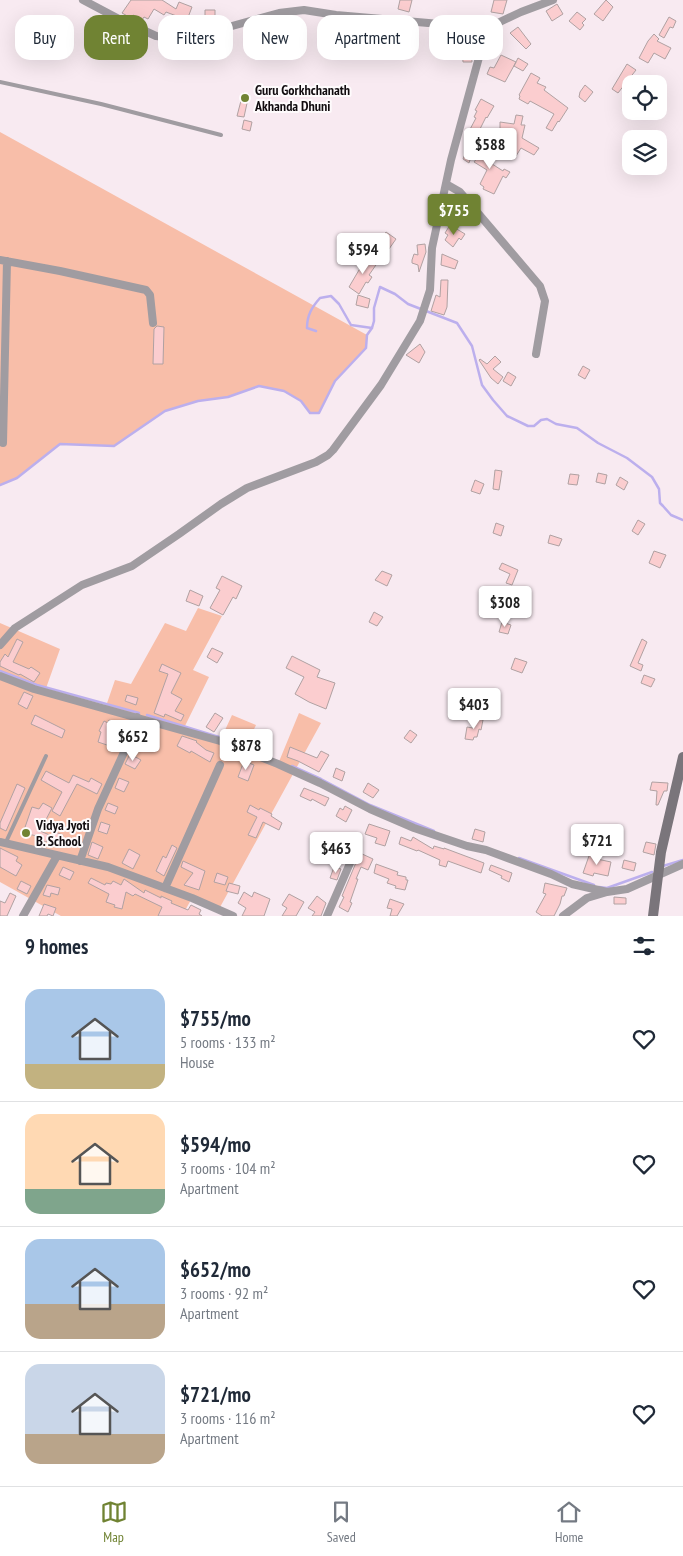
<!DOCTYPE html>
<html lang="en">
<head>
<meta charset="utf-8">
<style>
  body { margin:0; font-family:"PT Sans Narrow",sans-serif; background:#f2f2f3; color:#1f2937; height:100vh; display:flex; flex-direction:column; font-size:19px; white-space:nowrap }
  * { box-sizing:border-box; margin:0 }
  p { font-size:16px; color:#747a83 }
  .icon { flex:none; width:28px; height:28px; fill:none; stroke:currentColor; stroke-width:2; stroke-linecap:round; stroke-linejoin:round }
  .map { position:relative; height:916px; overflow:hidden }
  .drawer { display:flex; flex-direction:column; background:#fff; flex:1 }
  .drawer>* { flex:none }
  .hud { position:absolute; left:15px; top:15px; width:654px; height:45px; display:flex; gap:10px }
  .controls { position:absolute; left:622px; top:75px; display:grid; gap:10px }
  .controls a { display:grid; place-items:center; width:45px; height:45px; border-radius:10px; background:#fff; box-shadow:0 5px 20px #0002; font-size:25px }
  .price { position:absolute; translate:-50% -42px; padding:0 11px; border-radius:5px; background:#fff; color:#222; font-size:16px; line-height:32px; filter:drop-shadow(0 1px 2px #0008) }
  .price::after { content:''; position:absolute; left:50%; top:30px; width:15px; height:11px; margin-left:-8px; background:inherit; clip-path:polygon(0 0,100% 0,50% 100%) }
  .price.selected { background:#708333; color:#fff }
  ul { padding:0; list-style:none }
  li { display:flex; align-items:center; gap:15px; height:125px; padding:0 25px }
  li+li { border-top:1px solid #e0e1e3 }
  li span { display:grid; place-items:center; flex:none; width:140px; height:100px; border-radius:15px; color:#555 }
  li>.icon { margin-inline-start:auto }
  span .icon { width:60px; height:60px; fill:#fffc; stroke-width:1 }
  li b { font-size:21px }
  h2 { display:flex; justify-content:space-between; align-items:center; height:60px; padding:0 25px; font-size:21px }
  .tag { padding:0 18px; border-radius:15px; background:#fff; box-shadow:0 5px 20px #0002; font-size:18px; line-height:45px }
  .tag.selected { background:#708333; color:#fff }
  .menu { display:flex; justify-content:space-around; align-items:center; height:70px; border-top:1px solid #e0e1e3; background:#fff; font-size:14px; color:#747a83 }
  .menu a { display:grid; justify-items:center; gap:2px }
  .menu .selected { color:#708333 }
  .map>svg:first-child { display:block }
  .green { fill:#f8bea9 }
  .lines { fill:none; stroke-linecap:round; stroke-linejoin:round }
  .stream { stroke:#bcafed; stroke-width:2.5 }
  .building { fill:#fbcdcf; stroke:#b0a1a2 }
  .lane { stroke:#a09ca1; stroke-width:4 }
  .street { stroke:#a09ca1; stroke-width:8 }
  .secondary { stroke:#7a757b; stroke-width:10 }
  .poi-dot { fill:#708333; stroke:#fefbfc; stroke-width:2 }
  .labels { text-anchor:middle; dominant-baseline:central; stroke-width:4; stroke-linejoin:round; paint-order:stroke }
  .poi-label { font-size:14px; font-weight:bold; fill:#110c0f; stroke:#fefbfc; text-anchor:start }
</style>
</head>
<body>
<div class="map">
<svg width="683" height="916" viewBox="0 0 683 916">
  <rect width="100%" height="100%" fill="#f8eaf1"/>
  <!-- green -->
  <path class="green" d="M0 132 367 335 366 348 335 381 319 413H310L301 401 284 391 259 386 228 397 198 401 165 411 114 446 60 444 17 478 0 485Z
    M198 608 222 616 193 670 209 677 183 730 220 741 232 715 256 725 244 750 278 764 299 713 321 723 219 909 192 898 182 916H61L0 882V623L60 649 45 691 105 709 115 680 131 684 165 623 186 631Z"/>
  <g class="lines">
    <!-- stream -->
    <path class="stream" d="M316 331 307 328C307 315 312 307 320 298L331 296 339 304 351 325 372 328 374 321V308L380 287 395 294 408 304 457 323 472 346 482 385 493 400 507 416 528 426H534L541 420 547 419 556 424 577 428 598 443 627 458 652 477 659 489 660 503 663 506 671 515 683 520
      M0 485 17 478 60 444 114 446 165 411 198 401 228 397 259 386 284 391 301 401 310 413H319L335 381 366 348 367 335 372 328
      M0 671 37 685 139 713
      M147 715 219 737
      M234 742 254 751
      M292 766 321 779 370 805 434 831
      M519 858 594 885
      M663 866 683 860
      M599 887 607 888 652 872"/>
  </g>
  <!-- building -->
  <path class="building" d="M131 0H162L176 9 179 2 192 7 187 20 166 12 164 15 154 9 148 19 144 17 142 20 133 15 131 18 122 13Z
    M400 0H412L409 12 398 9Z
    M494 0H507L503 14 491 12Z
    M606 0 613 7 603 21 594 14Z
    M557 4 563 14 552 21 546 11Z
    M205 10H215V24H205Z
    M577 12 586 19 582 23 584 25 580 30 569 21Z
    M669 17 676 21 673 28 670 27 664 38 659 35Z
    M518 27 531 44 526 49 510 33Z
    M654 34 659 39 657 41 671 48 665 59 654 53 648 63 639 58 648 41Z
    M471 48 472 62H463L462 49Z
    M501 55 516 62 505 82 487 74 490 67 494 68Z
    M518 58 528 64 523 71 514 66Z
    M627 64 636 70 618 93 612 89Z
    M531 73 540 78 537 83 546 87 544 90 568 108 559 122 558 121 552 131 546 128 554 114 530 101 528 104 519 99 520 96 519 95Z
    M585 85 593 92 585 102 579 97 580 92Z
    M243 93 249 94 244 117 237 116Z
    M481 99 494 106 487 118 486 117 475 139 467 135 476 118 474 117 477 111 475 110Z
    M516 115 523 116 521 125H525L522 138 539 148 534 155 521 148 516 156 503 148 499 152 494 147 508 130 500 129V122L514 124Z
    M244 120 252 122 250 131 242 129Z
    M471 140 476 142 469 163 463 159Z
    M488 144 498 151 489 162 503 171 504 169 510 172 506 178 503 176 494 194 483 189 484 187 480 184 487 170 474 162Z
    M450 225 465 234 461 240 459 238 453 247 445 240 448 235 445 233Z
    M386 232 396 239 389 249 379 242Z
    M425 244 426 252 419 272 418 265 412 263V260L414 254 418 255 417 245Z
    M442 254 458 261 455 269 441 265Z
    M370 256 378 262 369 275 372 277 368 283 366 282 359 294 349 287 359 270Z
    M441 280H448L447 307 444 315 431 311 436 295 440 297Z
    M358 295 370 299 368 308 356 305Z
    M157 326 164 327 163 364H153L154 329Z
    M420 344 425 352 419 363 406 355Z
    M495 356 501 362 493 369 503 377 498 384 491 378 479 360 480 359 487 364Z
    M583 366 590 370 585 379 578 375Z
    M508 372 516 377 511 386 503 381Z
    M495 470 502 471 499 490 493 489Z
    M598 473 607 475 605 484 596 482Z
    M570 474 579 475 577 485 568 484Z
    M620 477 628 482 624 490 616 485Z
    M475 480 484 484 480 494 471 491Z
    M638 520 645 524 638 535 632 531Z
    M496 523 504 526 501 536 493 533Z
    M550 535 562 539 559 546 548 543Z
    M654 551 666 555 660 568 649 563Z
    M502 563 518 570 512 585 506 583 510 574 499 569Z
    M382 571 392 575 387 586 375 580Z
    M222 576 242 586 236 599 233 597 223 615 210 608 220 590 216 588Z
    M190 590 203 596 199 606 186 601Z
    M374 612 383 617 377 626 369 622Z
    M502 622 511 625 508 634 499 632Z
    M17 639 23 642 13 662 29 669 31 667 40 673 34 682 20 674 19 675 0 666V662L5 654 8 657Z
    M642 639 647 642 638 663 643 665 641 671 630 666Z
    M212 648 223 653 217 663 207 657Z
    M292 656 320 670 317 677 335 683 326 709 309 702 295 694 304 677 286 668Z
    M515 658 527 662 522 673 511 669Z
    M162 664 181 673 171 693 182 699 175 711 184 715 181 721 165 714 164 717 154 713 168 674 159 671Z
    M644 675 655 679 651 687 641 683Z
    M24 692 33 696 27 709 18 704Z
    M127 695 138 698 136 705 125 701Z
    M215 713 223 718 214 732 206 727Z
    M35 715 65 730 62 738 31 724Z
    M475 718 483 720 481 730 479 729 477 737H474L473 740 465 739 467 727 473 728Z
    M109 720 115 723 109 736 119 740 116 748 98 742 101 732 99 731 104 721 108 723Z
    M146 729 156 734 151 746 141 741Z
    M410 730 417 735 411 743 404 738Z
    M182 736 197 741 196 742 206 750 214 753 210 762 191 751 190 753 177 746Z
    M290 747 317 758 321 751 329 755 319 772 298 761 287 757Z
    M130 754 141 760 135 769 125 764Z
    M244 761 254 765 248 781 238 777Z
    M336 768 345 772 342 781 333 777Z
    M46 771 69 783 73 775 89 782 91 778 102 784 97 794 77 784 60 816 52 811 62 792 41 780Z
    M119 778 129 782 124 792 115 788Z
    M652 782 668 783 667 791H664L658 805H656L657 791 650 790Z
    M368 783 379 790 373 798 363 792Z
    M17 784 25 788 6 831 0 828V823Z
    M304 788 329 798 325 806 312 799 311 801 300 796Z
    M43 803 52 808 40 831 52 836 51 839H48L46 842 36 838 37 836 23 833 32 807 39 809Z
    M108 803 118 807 115 814 105 810Z
    M250 805 259 810 260 808 272 814 271 816 282 823 279 830 263 822 256 838 248 835 257 817 247 812Z
    M345 806 352 810 346 822 336 816 340 808 343 810Z
    M101 822 110 825 107 834 98 831Z
    M369 824 390 831 385 846 375 843 377 838 365 834Z
    M475 829 485 832 483 842 472 839Z
    M55 832 63 835 59 845 51 841Z
    M401 837 411 841 413 837 433 849 434 846 444 849V848L484 863 481 873 448 861 446 867 439 865 440 860 418 850 417 851 399 844Z
    M92 842 103 847 98 859 88 855Z
    M646 842 656 844 654 855 643 852Z
    M172 845 177 848 164 876 156 871 163 856 166 858Z
    M0 848 18 857 16 861 22 865 16 876 0 867Z
    M129 849 140 855 133 869 122 863Z
    M360 853 373 859 368 870 361 867 356 879H358L350 902 352 903 348 912 339 907 344 897 342 896Z
    M590 853 598 857 597 859 611 862 608 876 594 873 593 876 583 873Z
    M624 860 636 863 634 871 622 868Z
    M183 861 205 871 199 890 184 885 193 873 181 867Z
    M376 864 398 872 397 875 406 877V880H408L405 890 395 888 396 886 387 883 389 879 374 873Z
    M491 865 512 873 509 882 501 878 502 876 489 870Z
    M63 867 74 872 70 880 59 875Z
    M334 867 341 869 337 880 330 878Z
    M217 873 228 877 225 885 214 882Z
    M91 878 105 885 106 883 111 884 113 881 121 885 124 879 144 893 145 890 161 898V896L172 901 171 903 188 910 191 905 201 910 199 914 202 916H158L162 907 135 894 133 896 126 892 122 909 114 907 115 905 106 902 109 894 88 883Z
    M21 881 31 886 27 894 17 889Z
    M229 883 240 886 238 894 226 891Z
    M545 883 567 888 564 896H562L560 904 554 916H542L536 912 546 894 543 893Z
    M47 885 60 888 58 895 51 893 50 897 43 895Z
    M244 892 252 897 254 892 270 899 264 916H242L246 908 238 903Z
    M10 893 16 896 7 916H0V901L5 903Z
    M289 894 304 902 296 916H282L287 908 282 905Z
    M317 896 326 903 321 916H312L315 912 308 908Z
    M614 897 626 898V904H614Z
    M390 899 404 904 397 916H390L392 909 387 908Z
    M44 904 56 908 53 916 48 914 47 916H39Z"/>
  <g class="lines">
    <!-- lane -->
    <path class="lane" d="M0 82 101 104 221 135
      M6 842 46 756"/>
    <!-- street -->
    <path class="street" d="M83 0 119 19 156 36 172 38 214 31 279 13 304 10 336 15 440 24 473 30 487 28 521 12 553 0
      M446 184 460 192 540 286 545 301 536 354
      M0 260 60 271 146 290 150 295 153 323
      M3 443 7 261
      M0 645 15 628 82 585 132 566 179 534 221 504 247 488 316 462 328 455 333 450 381 385 420 321 430 290 432 248 451 160 487 28
      M0 676 34 689 220 741 278 764 320 783 370 809 414 828 467 846 486 850 551 874 572 884 607 892 627 889 683 864
      M0 842 108 867 192 898 233 916
      M80 861 98 809 126 748 137 717
      M165 888 220 765
      M23 916 57 856
      M327 916 354 854
      M563 916 587 898 607 892"/>
    <!-- secondary -->
    <path class="secondary" d="M653 916 661 852 683 757"/>
  </g>
  <!-- markers -->
  <g class="poi-dot">
    <circle cx="245" cy="98" r="5"/>
    <circle cx="26" cy="833" r="5"/>
  </g>
  <g class="labels">
    <!-- poi labels -->
    <g class="poi-label">
      <text x="255" y="90">Guru Gorkhchanath<tspan x="255" dy="16">Akhanda Dhuni</tspan></text>
      <text x="36" y="825">Vidya Jyoti<tspan x="36" dy="16">B. School</tspan></text>
    </g>
  </g>
</svg>
<div class="controls">
<a><svg class="icon" aria-label="locate" viewBox="0 0 24 24"><circle cx="12" cy="12" r="6"/><path d="M12 2v4M12 18v4M2 12h4M18 12h4"/></svg></a>
<a><svg class="icon" aria-label="layers" viewBox="0 0 24 24"><path d="M12 4l9 5-9 5-9-5zM3 14l9 5 9-5"/></svg></a>
</div>
<b class="price" style="left:490px;top:170px">$588</b>
<b class="price selected" style="left:454px;top:236px">$755</b>
<b class="price" style="left:363px;top:275px">$594</b>
<b class="price" style="left:505px;top:628px">$308</b>
<b class="price" style="left:474px;top:730px">$403</b>
<b class="price" style="left:133px;top:762px">$652</b>
<b class="price" style="left:246px;top:771px">$878</b>
<b class="price" style="left:597px;top:866px">$721</b>
<b class="price" style="left:336px;top:874px">$463</b>
<div class="hud">
<a class="tag">Buy</a>
<a class="tag selected">Rent</a>
<a class="tag">Filters</a>
<a class="tag">New</a>
<a class="tag">Apartment</a>
<a class="tag">House</a>
</div>
</div>
<section class="drawer">
<h2>9 homes<svg class="icon" aria-label="filters" viewBox="0 0 24 24"><path d="M4 7h16M4 17h16"/><circle cx="9" cy="7" r="2"/><circle cx="15" cy="17" r="2"/></svg></h2>
<ul>
<li><span style="background:linear-gradient(#a9c7e8 75%,#c2b280 0)"><svg class="icon" aria-label="home" viewBox="0 0 24 24"><path d="M3 11l9-7 9 7M6 9v11h12V9"/></svg></span><div><b>$755/mo</b><p>5 rooms · 133 m²</p><p>House</p></div><svg class="icon" aria-label="heart" viewBox="0 0 24 24"><path d="M12 20l-8-8c-3-5 5-10 8-4 3-6 11-1 8 4z"/></svg></li>
<li><span style="background:linear-gradient(#ffd9b3 75%,#7fa58c 0)"><svg class="icon" aria-label="home" viewBox="0 0 24 24"><path d="M3 11l9-7 9 7M6 9v11h12V9"/></svg></span><div><b>$594/mo</b><p>3 rooms · 104 m²</p><p>Apartment</p></div><svg class="icon" aria-label="heart" viewBox="0 0 24 24"><path d="M12 20l-8-8c-3-5 5-10 8-4 3-6 11-1 8 4z"/></svg></li>
<li><span style="background:linear-gradient(#a9c7e8 65%,#b9a48a 0)"><svg class="icon" aria-label="home" viewBox="0 0 24 24"><path d="M3 11l9-7 9 7M6 9v11h12V9"/></svg></span><div><b>$652/mo</b><p>3 rooms · 92 m²</p><p>Apartment</p></div><svg class="icon" aria-label="heart" viewBox="0 0 24 24"><path d="M12 20l-8-8c-3-5 5-10 8-4 3-6 11-1 8 4z"/></svg></li>
<li><span style="background:linear-gradient(#c9d6e8 70%,#b9a48a 0)"><svg class="icon" aria-label="home" viewBox="0 0 24 24"><path d="M3 11l9-7 9 7M6 9v11h12V9"/></svg></span><div><b>$721/mo</b><p>3 rooms · 116 m²</p><p>Apartment</p></div><svg class="icon" aria-label="heart" viewBox="0 0 24 24"><path d="M12 20l-8-8c-3-5 5-10 8-4 3-6 11-1 8 4z"/></svg></li>
</ul>
</section>
<nav class="menu">
<a class="selected"><svg class="icon" aria-label="map" viewBox="0 0 24 24"><path d="M3 6l6-2 6 2 6-2v14l-6 2-6-2-6 2zM9 4v14M15 6v14"/></svg>Map</a>
<a><svg class="icon" aria-label="saved" viewBox="0 0 24 24"><path d="M7 4h10v16l-5-4-5 4z"/></svg>Saved</a>
<a><svg class="icon" aria-label="home" viewBox="0 0 24 24"><path d="M3 11l9-7 9 7M6 9v11h12V9"/></svg>Home</a>
</nav>
</body>
</html>
